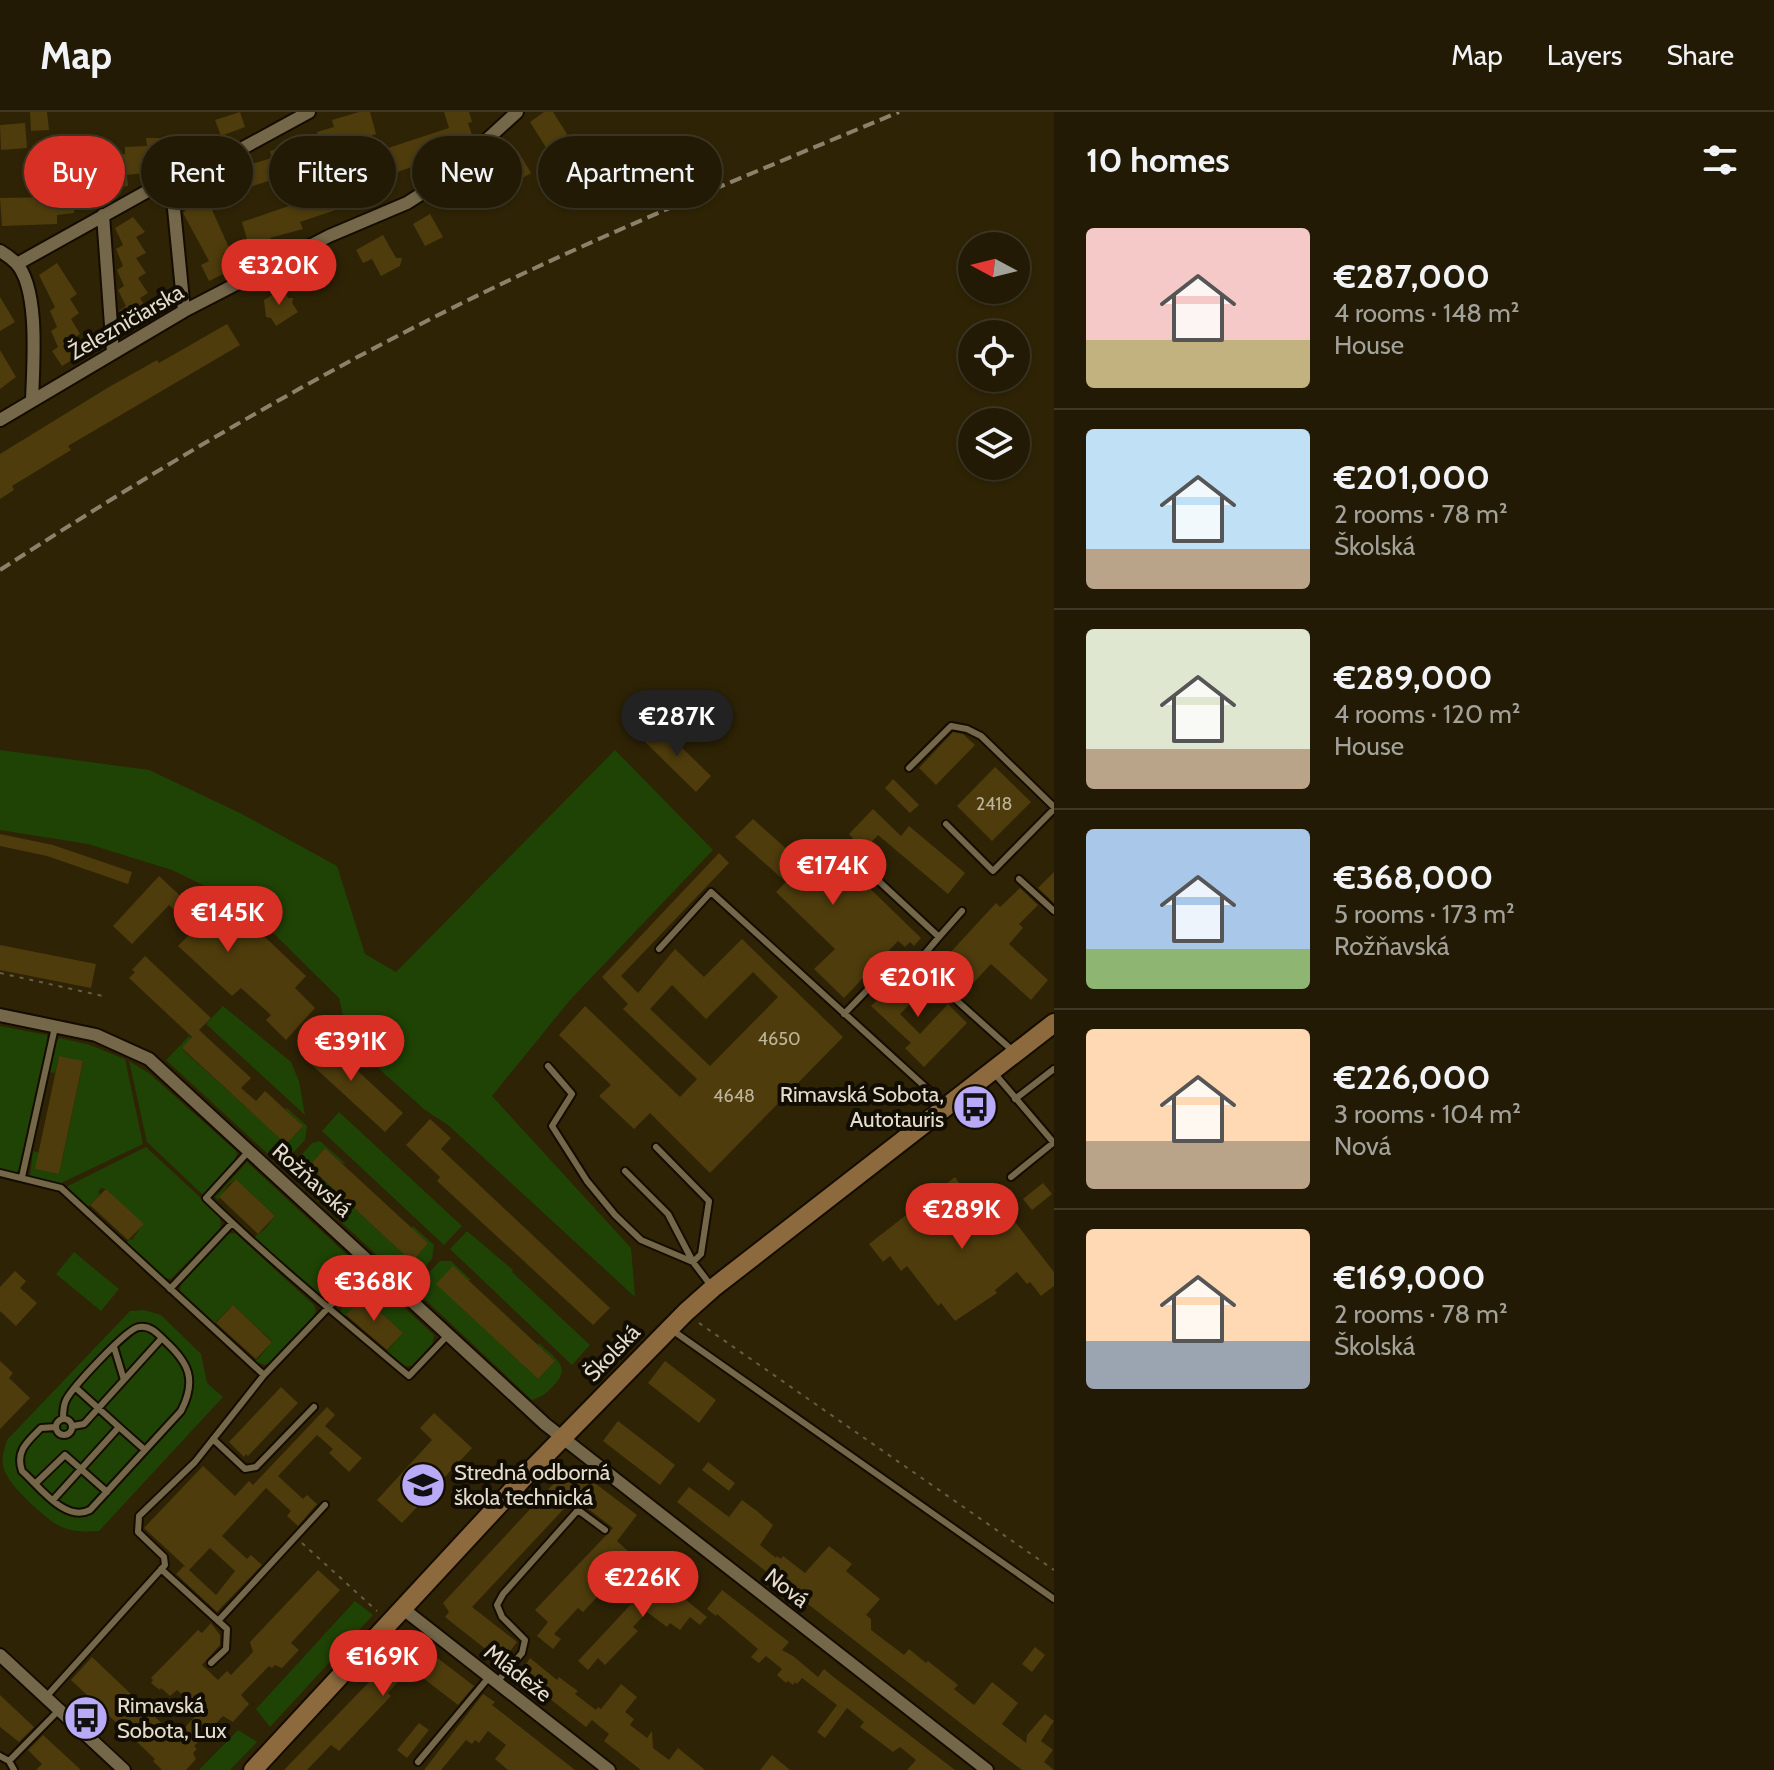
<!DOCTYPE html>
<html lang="en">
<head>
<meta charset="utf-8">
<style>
  body { margin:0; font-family:Cabin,sans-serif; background:#2a230e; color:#f1f3f6; height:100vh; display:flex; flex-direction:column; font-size:30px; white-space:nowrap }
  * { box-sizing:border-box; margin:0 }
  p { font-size:26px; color:#a2a19a }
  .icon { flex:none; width:44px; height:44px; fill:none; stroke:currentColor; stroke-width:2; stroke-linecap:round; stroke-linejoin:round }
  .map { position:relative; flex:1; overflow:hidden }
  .sheet { display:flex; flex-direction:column; background:#221a04; width:720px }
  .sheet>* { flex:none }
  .top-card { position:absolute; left:24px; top:24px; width:760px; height:72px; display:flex; gap:16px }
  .needle { width:52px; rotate:277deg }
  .controls { position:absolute; left:958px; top:120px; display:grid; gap:16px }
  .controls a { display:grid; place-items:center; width:72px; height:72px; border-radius:50%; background:#221a04; box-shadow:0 2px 6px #0004,0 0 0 2px #3f3826; font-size:40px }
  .price { position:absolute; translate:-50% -68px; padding:0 18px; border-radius:28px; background:#d93025; color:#fff; font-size:26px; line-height:52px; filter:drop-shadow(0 2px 4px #0008) }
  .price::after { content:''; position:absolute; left:50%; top:48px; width:24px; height:18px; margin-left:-12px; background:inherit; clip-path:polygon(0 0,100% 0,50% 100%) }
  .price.active { background:#222; color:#fff }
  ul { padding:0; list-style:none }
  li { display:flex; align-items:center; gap:24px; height:200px; padding:0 32px }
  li+li { border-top:2px solid #3f3826 }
  li span { display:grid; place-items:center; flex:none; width:224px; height:160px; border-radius:8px; color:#555 }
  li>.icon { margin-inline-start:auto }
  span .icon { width:96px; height:96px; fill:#fffc; stroke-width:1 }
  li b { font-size:34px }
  h2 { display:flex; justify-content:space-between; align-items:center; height:96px; padding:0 32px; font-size:34px }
  .tag { padding:0 28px; border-radius:36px; background:#221a04; box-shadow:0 2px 6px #0004,0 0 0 2px #3f3826; font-size:28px; line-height:72px }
  .tag.active { background:#d93025; color:#fff }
  header { display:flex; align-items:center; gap:48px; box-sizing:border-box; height:112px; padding:0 40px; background:#221a04; border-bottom:2px solid #3f3826 }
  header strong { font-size:38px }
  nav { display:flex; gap:44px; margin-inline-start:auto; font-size:28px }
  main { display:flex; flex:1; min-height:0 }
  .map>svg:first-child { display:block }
  .green { fill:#1f4305 }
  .building { fill:#4e3c0c; fill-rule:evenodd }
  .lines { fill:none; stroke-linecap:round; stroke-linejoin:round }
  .lane-casing { stroke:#150c00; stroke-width:10 }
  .street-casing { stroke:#150c00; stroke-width:16 }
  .secondary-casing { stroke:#150c00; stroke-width:22 }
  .path { stroke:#675d43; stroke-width:2; stroke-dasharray:4 6; stroke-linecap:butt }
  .lane { stroke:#75684a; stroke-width:6 }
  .street { stroke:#75684a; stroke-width:12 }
  .secondary { stroke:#8d6a3d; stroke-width:18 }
  .rail { stroke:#8b826b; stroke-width:4; stroke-dasharray:12 6; stroke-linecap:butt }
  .labels { text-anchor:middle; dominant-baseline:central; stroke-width:8; stroke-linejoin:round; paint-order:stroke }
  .number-label { font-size:18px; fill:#beb49c }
  .street-label { font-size:22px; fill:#e4dccc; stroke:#120d03 }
  .poi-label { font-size:22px; fill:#e4dccc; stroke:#120d03; text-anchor:start }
</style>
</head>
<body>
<header>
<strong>Map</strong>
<nav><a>Map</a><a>Layers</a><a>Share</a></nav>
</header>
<main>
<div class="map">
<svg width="1054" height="1658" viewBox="0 0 1054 1658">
  <rect width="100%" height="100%" fill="#2e2305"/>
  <!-- green -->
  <path class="green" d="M0 638 149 658 242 702 337 754 365 842 396 860 615 638 713 738 570 888 492 984 631 1136 635 1185 448 1013 425 998 349 930 339 886 246 794 172 758 88 732 0 718Z
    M223 894 291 950 299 969 305 1003 206 912Z
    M0 914 47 923 48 931 21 1056 15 1061 0 1058Z
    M189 924 191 926 182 937 286 1031 303 1014 285 997 287 996 307 1014 305 1028 282 1052 280 1053 166 948Z
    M59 926 87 932 125 947 143 1032 59 1072 30 1064 33 1039 39 1041 36 1057 59 1062 83 950 59 944 55 961 49 960 55 932Z
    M129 949 149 961 237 1040 235 1048 203 1083 147 1030Z
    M339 1000 462 1114 444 1133 322 1019Z
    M320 1029 345 1051 343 1052 325 1036 309 1054 411 1149 428 1131 411 1116 413 1114 434 1133 432 1147 410 1169 406 1170 287 1060 312 1031Z
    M146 1035 218 1102 221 1110 220 1117 171 1167 164 1166 126 1131 130 1127 132 1128 143 1112 106 1077 101 1076 98 1080 100 1082 88 1095 66 1075Z
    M247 1050 357 1152C356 1169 335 1189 319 1184L253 1126 265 1117 275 1104 236 1067 228 1073 218 1088 215 1085Z
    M467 1119 513 1158 512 1160 590 1233 572 1253 450 1137Z
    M235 1121 314 1193 316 1199 313 1205 271 1251 265 1253 254 1249 259 1246 272 1229 233 1193 214 1212 183 1184 180 1178 182 1169 226 1122Z
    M74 1140 119 1177 101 1199 56 1162Z
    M440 1149H451L471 1168 437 1172 538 1267 555 1249 538 1233 539 1231C553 1245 573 1254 554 1273 547 1281 542 1285 532 1288L416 1179V1174Z
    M370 1164 434 1223 432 1235 414 1254H404L387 1239 403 1221 364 1185C355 1188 354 1199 344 1205L341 1201C340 1186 355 1169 370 1164Z
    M144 1198 161 1203 201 1242 207 1271 223 1285 99 1419C84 1420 69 1420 56 1412 41 1402 5 1371 3 1353 1 1345 5 1336 7 1328L130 1199Z
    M355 1489 373 1503 270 1615 256 1597Z
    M238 1618 257 1630 230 1658H199Z"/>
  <!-- building -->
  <path class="building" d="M30 0H47L49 18 31 19Z
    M240 0 245 15 221 24 215 8Z
    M359 0H370L376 22 322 41 317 20 334 15 332 8Z
    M444 0H469L472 10 468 11 472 23 440 32 443 44 389 63 391 67 386 68 389 80 300 110 303 117 270 126 271 131 256 135 249 134 242 110 306 88 303 80 392 50 388 36 449 16Z
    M544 0H553L567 22 547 37 530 10Z
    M25 11 27 36 1 38 0 13Z
    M146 26H164L165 50 144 51 145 61 127 63 128 74 110 76V82L92 83V92L74 93V101L57 103V112L2 114 0 86 55 85V75L73 74 72 66 90 65V55L108 54 107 43 125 42V35L147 34Z
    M281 36 288 63 233 80 228 59 272 46 270 39Z
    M518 39 531 61 514 71 508 61 500 66 493 54Z
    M196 72 201 82 204 80 230 138 223 142 231 158 209 169 201 153 209 149 183 101 186 98 181 79Z
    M430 102 443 125 425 134 413 112Z
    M133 105 145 120 136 125 146 141 136 146 146 161 138 166 148 181 140 186 150 202 128 215 119 199 126 194 118 178 124 174 117 158 123 154 116 137 123 133 115 116Z
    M383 123 396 146H402L400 154 381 164 372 147 363 151 356 138Z
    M57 151 77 182 70 187 79 201 71 207 80 222 72 227 82 242 62 254 52 239 58 235 51 219 57 215 50 199 55 195 39 163Z
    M283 176 288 186H293L292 191 298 200 276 214 271 206 266 205 264 188Z
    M0 185 15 210 0 219Z
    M227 212 240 233 68 334 71 338 12 374 14 378 0 387V342L109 275 157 248 159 251Z
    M0 238 16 265 0 277Z
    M658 612 711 664 696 680 643 628Z
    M953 620 963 622 975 633 936 673 919 656Z
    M995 655 1031 690 992 729 957 694Z
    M893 667 919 693 910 701 885 676Z
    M873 697 901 724 909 714 965 761 948 782 878 723 865 737 856 730 849 722Z
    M753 707 799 748 819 727 921 826 914 834 910 830 905 835 898 829 844 886 814 857 835 837 776 780 786 770 735 725Z
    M0 722 53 733 132 760 128 772 47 744 0 734Z
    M719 741 729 751 621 864 638 881 675 837 704 865 742 827 843 925 710 1061 650 1001 634 1017 599 984 611 973 559 923 585 894 680 985 697 967 623 897 628 892 602 865ZM753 860 778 885 710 954 650 897 672 873 706 907Z
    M1054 760V791L1038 776Z
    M159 764 206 808 224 788 230 792 306 864 295 876 315 896 286 928 266 908 271 903 241 876 232 884 178 834 195 817 169 793 132 832 113 814Z
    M1020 776 1038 793 1019 812 1023 816 1009 832 1048 868 1031 888 991 852 965 880 937 855 996 791 1000 795Z
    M0 833 96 852 91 876 0 858Z
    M145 844 211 906 199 918 251 966 241 976 256 989 265 979 303 1014 286 1032 182 936 192 925 129 866 135 860 132 858Z
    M907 858 926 876 900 902 920 922 948 892 967 911 924 955 905 936 911 931 871 894Z
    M318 922 403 1001 385 1020 300 942Z
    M59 944 83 949 59 1062 35 1057Z
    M430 1007 451 1026 441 1037 610 1196 593 1213 437 1069 440 1065 406 1033Z
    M325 1036 428 1131 412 1150 309 1054Z
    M955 1065 987 1112 1005 1097 1054 1160V1174L1041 1184 1030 1170 1027 1172 1017 1160 995 1178 997 1181 955 1209 941 1191 938 1194 907 1154 901 1159 890 1144 883 1150 869 1132Z
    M236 1067 275 1104 258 1122 219 1085Z
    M1043 1071 1052 1082 1032 1098 1023 1087Z
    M106 1077 144 1112 128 1128 90 1093Z
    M453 1154 555 1249 538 1267 436 1172Z
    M15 1159 26 1169 20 1176 37 1191 16 1214 0 1199V1175Z
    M363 1184 403 1221 387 1238 346 1203Z
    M233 1193 272 1230 256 1247 216 1211Z
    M0 1249 13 1261 9 1266 30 1286 0 1317Z
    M665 1249 716 1288 699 1311 648 1271Z
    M281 1275 298 1291 248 1344 246 1342 244 1345 229 1330Z
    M327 1295 335 1303 325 1314 362 1346 349 1360 329 1341 333 1337 317 1323 278 1364 303 1387 307 1383 317 1392 298 1414 287 1404 291 1399 266 1376 222 1424 247 1447 251 1443 262 1453 217 1500 176 1462 184 1454 187 1456 144 1416 203 1354 235 1384 249 1369 253 1373ZM210 1436 235 1459 216 1483 189 1458Z
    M434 1301 472 1336 402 1411 377 1388 432 1328 420 1316Z
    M618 1309 675 1353 660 1373 603 1329Z
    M708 1350 735 1371 729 1379 702 1358Z
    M571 1353 637 1403 617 1429 630 1441 608 1464 613 1468 583 1500 578 1496 554 1522 561 1527 553 1537 537 1524 548 1510 535 1498 613 1416 574 1386 472 1495 517 1530 502 1550 445 1505 449 1500 443 1491Z
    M689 1375 729 1405 742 1388 757 1399 773 1413 760 1433 776 1446 777 1444 781 1447 783 1444 805 1461 829 1434 852 1452 846 1459 880 1487 866 1503 871 1507V1518L904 1543 909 1537 926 1551 928 1549 958 1573 954 1577 974 1593 992 1570 1018 1591 1002 1612 1026 1631 1027 1623 1045 1602 1054 1609 1041 1629 1053 1638 1044 1650 1054 1658H1022L986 1631 677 1390Z
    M318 1458 340 1478 291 1531 299 1538 282 1556 275 1553 272 1556 269 1554 241 1583 249 1592 233 1610 223 1604 194 1634 197 1637 193 1641 196 1647 186 1658H162L153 1649 155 1647 71 1568 92 1545 170 1619 173 1615 180 1621 200 1599 177 1578 170 1584 161 1576 160 1578 151 1571 153 1568 151 1566 198 1518 202 1521 211 1511 220 1523V1533L202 1553 218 1568 227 1559 231 1563 253 1540 250 1530Z
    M663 1458 671 1465 665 1471 707 1505 700 1513 690 1505 680 1518 670 1511 667 1515 647 1500 633 1515 638 1519 605 1553 598 1546 588 1558 578 1549Z
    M722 1478 789 1530 782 1538 793 1544 818 1565 824 1557 831 1563 955 1658H907L916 1648 900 1635 893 1640 860 1615 864 1610 847 1596 825 1626 817 1620 837 1593 802 1566 797 1572 795 1570 793 1573 788 1569 786 1571 777 1563 782 1557 766 1544 759 1551 751 1545 758 1537 717 1502 716 1504 707 1497Z
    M409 1524 474 1574 458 1593 410 1556 388 1581 391 1584 339 1639 331 1633 307 1658H284L372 1567 370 1566Z
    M1035 1535 1045 1543 1032 1560 1022 1552Z
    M530 1546 557 1568 559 1565 568 1572 578 1579 575 1582 596 1598 598 1595 601 1597 621 1572 637 1585 625 1600 634 1607 630 1613 647 1626 652 1619 653 1636 669 1648 678 1636 705 1658H641L604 1629 609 1622 592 1608 586 1615 522 1565 528 1558 524 1555Z
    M483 1582 495 1590 492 1593 575 1658H508L495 1647 506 1633 488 1619 479 1631 475 1628 472 1632 466 1628 441 1658H424Z
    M0 1583 34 1615 19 1630 0 1615Z
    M419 1611 429 1618 407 1646 397 1638Z
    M43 1623 81 1658H36L42 1652 28 1638Z
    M772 1643 790 1658H760Z"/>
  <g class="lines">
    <!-- lane casing -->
    <g class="lane-casing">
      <path id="lane" d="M909 656 951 614 967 617 981 624 1054 695
        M946 712 993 759 1054 697
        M841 734 939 825 916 852 1013 939
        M1019 767 1054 799
        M939 825 962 799
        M659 837 711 780 944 992
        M844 902 898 846 916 852
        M548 954 572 982 552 1014 587 1069 615 1103 641 1128 693 1150 712 1175
        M995 962 1054 1031
        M1015 987 1054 957
        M248 1040 206 1086C271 1149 340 1206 409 1264L447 1224
        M625 1059 668 1102 693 1150 701 1142 709 1089 656 1035
        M0 1061 61 1076 264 1263 370 1152
        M22 1065 55 915
        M1011 1065 1053 1031
        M170 1177 232 1111
        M672 1218 1054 1487
        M114 1235 124 1268
        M76 1276 119 1315
        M56 1315a8 8 0 1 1 16 0a8 8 0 1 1-16 0Z
        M73 1314 84 1312 162 1226
        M56 1315 41 1316C28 1329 15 1339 22 1359 39 1374 65 1411 90 1398L181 1299C197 1268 189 1251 165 1229 157 1221 150 1213 139 1215 127 1216 72 1276 66 1288 63 1294 63 1301 63 1307
        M213 1327 245 1357 256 1355 314 1295
        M36 1371 65 1343 107 1380
        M53 1388 119 1315 145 1338
        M161 1457 227 1517 226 1537 211 1551
        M218 1509 325 1393
        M497 1570 522 1541 525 1528 502 1505 497 1493 503 1482 578 1398 605 1418
        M45 1586 165 1453 164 1445 138 1420 139 1404 195 1350 264 1263
        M0 1644 9 1649 14 1658
        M9 1649 59 1598
        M418 1650 490 1564"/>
    </g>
    <!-- street casing -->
    <g class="street-casing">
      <path id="street" d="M171 66 184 199
        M103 103 113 241
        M0 139C5 142 11 146 16 151 40 177 33 255 32 289
        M17 152 171 66 221 48 309 0
        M0 308 184 199 329 124 407 91 443 68 517 0
        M0 903 96 923 149 947 545 1312 987 1658
        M402 1496 609 1658
        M0 1543 124 1658"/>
    </g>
    <!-- secondary casing -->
    <g class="secondary-casing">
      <path id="secondary" d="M253 1658 531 1358 686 1200 713 1176 1054 911"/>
    </g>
    <!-- path -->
    <path class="path" d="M0 861 103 884
      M699 1211 1054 1458
      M302 1431 377 1499"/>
    <!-- lane -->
    <use href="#lane" class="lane"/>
    <!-- street -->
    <use href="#street" class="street"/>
    <!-- secondary -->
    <use href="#secondary" class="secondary"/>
    <!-- rail -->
    <path class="rail" d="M0 458C176 344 357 238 548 150 663 97 782 49 899 0"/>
  </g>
  <!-- icons -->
  <defs>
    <g id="bus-disc" transform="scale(2.3)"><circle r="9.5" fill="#b9aaf7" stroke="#120d03"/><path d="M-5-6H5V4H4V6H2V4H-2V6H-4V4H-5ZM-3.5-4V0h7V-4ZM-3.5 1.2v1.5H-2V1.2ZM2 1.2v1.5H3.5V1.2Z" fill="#111"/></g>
    <g id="school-disc" transform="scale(2.3)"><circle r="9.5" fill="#b9aaf7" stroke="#120d03"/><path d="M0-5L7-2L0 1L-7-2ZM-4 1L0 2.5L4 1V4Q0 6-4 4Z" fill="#111"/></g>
  </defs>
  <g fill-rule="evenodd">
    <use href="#bus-disc" x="975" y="995"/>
    <use href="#school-disc" x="423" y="1373"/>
    <use href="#bus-disc" x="86" y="1606"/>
  </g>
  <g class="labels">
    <!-- number labels -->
    <g class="number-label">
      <text x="994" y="692">2418</text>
      <text x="779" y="927">4650</text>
      <text x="734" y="984">4648</text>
    </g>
    <!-- street labels -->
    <g class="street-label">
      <text transform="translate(126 210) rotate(-30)">Železničiarska</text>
      <text transform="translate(312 1068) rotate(42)">Rožňavská</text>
      <text transform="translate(612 1241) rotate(-46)">Školská</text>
      <text transform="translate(787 1476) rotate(38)">Nová</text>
      <text transform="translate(518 1561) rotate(38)">Mládeže</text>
    </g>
    <!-- poi labels -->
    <g class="poi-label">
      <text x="944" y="982" text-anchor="end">Rimavská Sobota,<tspan x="944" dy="25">Autotauris</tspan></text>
      <text x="454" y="1360">Stredná odborná<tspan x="454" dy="25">škola technická</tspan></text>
      <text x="117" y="1593">Rimavská<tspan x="117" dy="25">Sobota, Lux</tspan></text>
    </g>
  </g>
</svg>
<div class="controls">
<a><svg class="needle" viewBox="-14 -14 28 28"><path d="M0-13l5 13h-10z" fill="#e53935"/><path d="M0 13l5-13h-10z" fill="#a2a19a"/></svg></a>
<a><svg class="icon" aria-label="locate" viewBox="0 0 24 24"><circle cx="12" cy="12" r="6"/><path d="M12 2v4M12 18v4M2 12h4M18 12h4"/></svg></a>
<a><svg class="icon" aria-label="layers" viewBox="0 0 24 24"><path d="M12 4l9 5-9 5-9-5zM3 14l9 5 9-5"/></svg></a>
</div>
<b class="price" style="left:279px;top:195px">€320K</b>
<b class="price active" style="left:677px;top:646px">€287K</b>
<b class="price" style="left:833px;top:795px">€174K</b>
<b class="price" style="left:228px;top:842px">€145K</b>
<b class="price" style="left:918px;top:907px">€201K</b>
<b class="price" style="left:351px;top:971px">€391K</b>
<b class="price" style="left:962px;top:1139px">€289K</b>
<b class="price" style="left:374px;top:1211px">€368K</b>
<b class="price" style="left:643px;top:1507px">€226K</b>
<b class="price" style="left:383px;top:1586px">€169K</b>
<div class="top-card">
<a class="tag active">Buy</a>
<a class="tag">Rent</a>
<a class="tag">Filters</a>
<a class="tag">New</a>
<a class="tag">Apartment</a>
</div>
</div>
<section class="sheet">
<h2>10 homes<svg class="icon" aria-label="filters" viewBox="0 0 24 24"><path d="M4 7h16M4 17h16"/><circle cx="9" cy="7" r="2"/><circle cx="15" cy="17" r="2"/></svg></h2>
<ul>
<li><span style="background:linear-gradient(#f6c9c9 70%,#c2b280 0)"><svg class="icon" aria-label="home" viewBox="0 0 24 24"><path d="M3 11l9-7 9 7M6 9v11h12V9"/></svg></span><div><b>€287,000</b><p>4 rooms · 148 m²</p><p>House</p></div></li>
<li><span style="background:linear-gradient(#bfe0f5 75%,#b9a48a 0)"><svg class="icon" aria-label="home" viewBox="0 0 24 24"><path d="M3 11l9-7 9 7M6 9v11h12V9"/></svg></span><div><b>€201,000</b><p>2 rooms · 78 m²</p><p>Školská</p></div></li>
<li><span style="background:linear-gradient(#dfe7d0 75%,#b9a48a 0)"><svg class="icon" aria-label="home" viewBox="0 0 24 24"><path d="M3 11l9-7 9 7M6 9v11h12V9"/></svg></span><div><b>€289,000</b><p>4 rooms · 120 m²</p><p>House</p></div></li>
<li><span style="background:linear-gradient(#a9c7e8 75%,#8fb573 0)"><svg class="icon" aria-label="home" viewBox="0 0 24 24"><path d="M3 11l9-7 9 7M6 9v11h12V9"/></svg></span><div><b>€368,000</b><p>5 rooms · 173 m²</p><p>Rožňavská</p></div></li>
<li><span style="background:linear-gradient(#ffd9b3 70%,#b9a48a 0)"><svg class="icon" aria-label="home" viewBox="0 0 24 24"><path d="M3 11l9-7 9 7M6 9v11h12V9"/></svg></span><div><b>€226,000</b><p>3 rooms · 104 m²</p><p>Nová</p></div></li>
<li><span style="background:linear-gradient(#ffd9b3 70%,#9aa5b1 0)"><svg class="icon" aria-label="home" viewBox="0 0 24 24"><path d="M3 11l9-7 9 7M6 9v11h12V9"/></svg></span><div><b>€169,000</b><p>2 rooms · 78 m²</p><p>Školská</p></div></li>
</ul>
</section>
</main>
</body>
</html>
